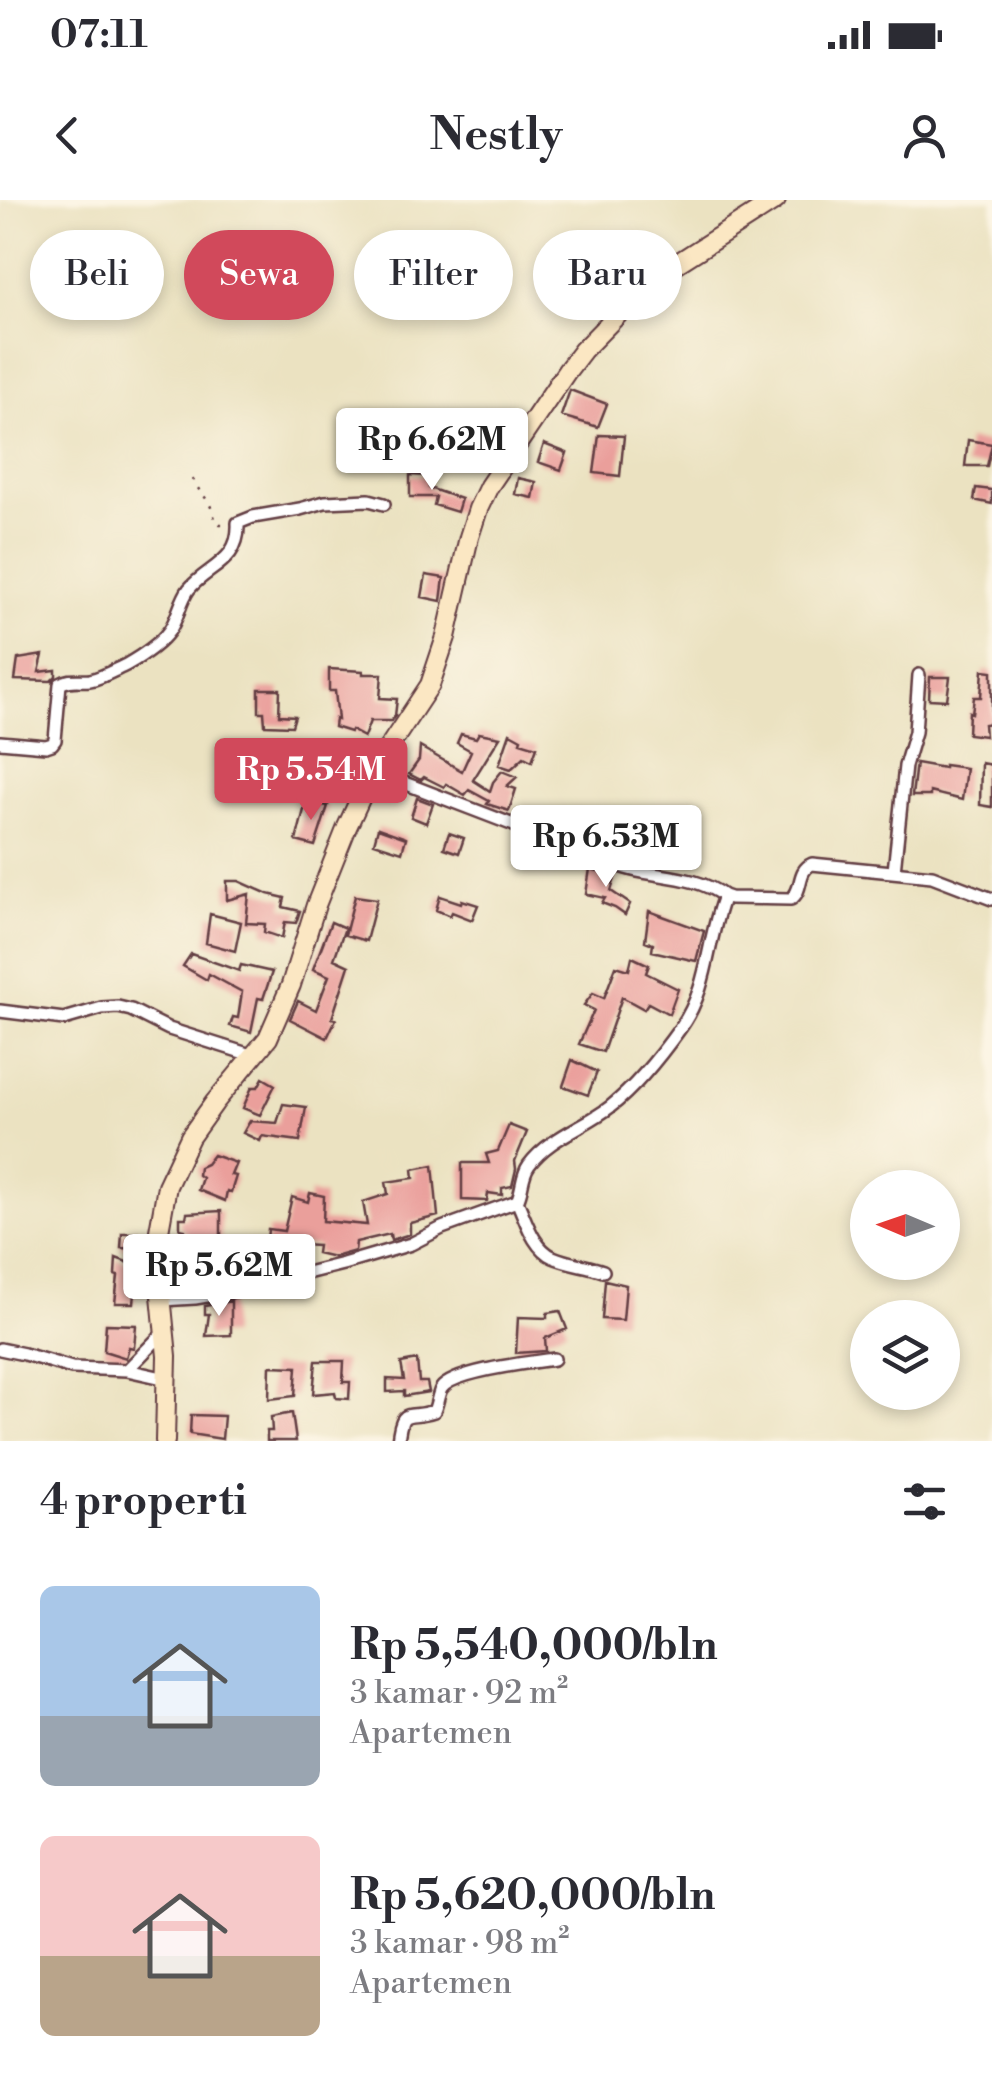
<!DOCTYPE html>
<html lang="id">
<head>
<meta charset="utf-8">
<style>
  body { margin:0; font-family:"Libre Bodoni",serif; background:#f7f7f7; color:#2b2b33; height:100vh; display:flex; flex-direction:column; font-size:38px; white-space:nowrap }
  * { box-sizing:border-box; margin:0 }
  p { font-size:32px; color:#7c7c81 }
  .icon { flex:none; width:55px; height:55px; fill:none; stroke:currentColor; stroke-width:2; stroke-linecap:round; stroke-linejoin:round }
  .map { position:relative; height:1241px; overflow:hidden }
  .panel { display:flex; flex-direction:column; background:#fff; flex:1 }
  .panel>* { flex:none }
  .banner { position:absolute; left:30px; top:30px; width:932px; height:90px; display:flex; gap:20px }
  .needle { width:65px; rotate:272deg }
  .fabs { position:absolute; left:850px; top:970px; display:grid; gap:20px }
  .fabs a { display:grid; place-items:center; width:110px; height:110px; border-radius:50%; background:#fff; box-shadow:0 5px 15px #0003; font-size:50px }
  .price { position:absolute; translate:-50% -85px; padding:0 22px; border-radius:10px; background:#fff; color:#222; font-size:32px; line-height:65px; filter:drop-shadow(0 2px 5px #0008) }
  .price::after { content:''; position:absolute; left:50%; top:60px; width:30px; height:22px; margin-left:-15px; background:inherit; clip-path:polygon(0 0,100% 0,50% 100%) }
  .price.active { background:#d1495b; color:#fff }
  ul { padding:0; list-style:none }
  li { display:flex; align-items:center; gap:30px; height:250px; padding:0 40px }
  li span { display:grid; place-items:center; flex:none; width:280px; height:200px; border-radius:15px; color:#555 }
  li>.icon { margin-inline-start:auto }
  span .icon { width:120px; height:120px; fill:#fffc; stroke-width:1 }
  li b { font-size:42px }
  h2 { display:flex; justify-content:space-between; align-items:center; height:120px; padding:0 40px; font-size:42px }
  .pill { padding:0 35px; border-radius:45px; background:#fff; box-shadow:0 5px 15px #0003; font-size:35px; line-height:90px }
  .pill.active { background:#d1495b; color:#fff }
  .status { display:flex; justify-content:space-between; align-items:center; height:70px; padding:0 50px; background:#fff; direction:ltr }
  .status svg { height:28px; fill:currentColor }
  header { display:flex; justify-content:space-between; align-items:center; height:130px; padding:0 40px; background:#fff; font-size:45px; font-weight:700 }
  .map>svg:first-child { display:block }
  .building { fill:#ea9f9b }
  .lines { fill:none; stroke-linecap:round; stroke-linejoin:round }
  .minor-casing { stroke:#623c42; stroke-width:16 }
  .secondary-casing { stroke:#623c42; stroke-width:22 }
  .path { stroke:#623c42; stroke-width:2.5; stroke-dasharray:2.5 8; stroke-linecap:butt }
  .minor { stroke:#fff; stroke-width:11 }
  .secondary { stroke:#fbe7c3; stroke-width:18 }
</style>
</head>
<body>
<div class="status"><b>07:11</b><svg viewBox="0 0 49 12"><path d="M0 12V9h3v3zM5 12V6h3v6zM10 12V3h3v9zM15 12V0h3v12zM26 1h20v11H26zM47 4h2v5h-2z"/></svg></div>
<header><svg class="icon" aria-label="back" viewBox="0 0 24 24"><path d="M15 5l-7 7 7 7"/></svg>Nestly<svg class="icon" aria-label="person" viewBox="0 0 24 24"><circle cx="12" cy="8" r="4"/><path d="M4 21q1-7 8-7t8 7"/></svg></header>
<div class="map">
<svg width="992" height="1241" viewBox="0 0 992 1241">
  <rect width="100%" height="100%" fill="#fcf5e5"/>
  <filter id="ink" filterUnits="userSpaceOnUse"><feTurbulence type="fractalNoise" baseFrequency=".01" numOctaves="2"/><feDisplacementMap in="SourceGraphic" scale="20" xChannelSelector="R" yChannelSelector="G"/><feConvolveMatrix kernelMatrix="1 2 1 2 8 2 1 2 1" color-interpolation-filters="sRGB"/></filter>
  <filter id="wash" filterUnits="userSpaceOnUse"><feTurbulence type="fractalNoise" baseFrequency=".0048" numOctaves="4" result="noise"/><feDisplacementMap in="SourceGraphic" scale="40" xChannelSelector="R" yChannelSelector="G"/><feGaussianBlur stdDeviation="2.25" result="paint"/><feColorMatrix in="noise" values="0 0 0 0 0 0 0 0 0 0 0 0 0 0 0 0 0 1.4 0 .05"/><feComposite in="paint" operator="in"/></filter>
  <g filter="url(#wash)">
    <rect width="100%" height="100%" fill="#ebe2c1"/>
    <g id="blocks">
      <!-- building -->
      <path class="building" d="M570 190 607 204 598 227 561 216Z
        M599 235 624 236 620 276 594 273Z
        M968 240 992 244 987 266H965Z
        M544 244 567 253 561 270 538 262Z
        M410 275 429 276V288L461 299 457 312 434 305 436 297H410Z
        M518 278 536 282 533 298 515 294Z
        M976 288 992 290V304L974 300Z
        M426 375 444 378 441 401 422 397Z
        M43 455 39 472 56 470V476L51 481 15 480 18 459Z
        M329 469 363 471V474H382L380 498 397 499 395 516 391 521H370L364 537 351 530 350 532 334 527 335 519 338 520 335 491H329Z
        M983 470 992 471V523L984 524 985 536 968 534 969 512 972 513 974 497H981Z
        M930 477H950L947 500 929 499Z
        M259 489H280L279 515 295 516 292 526 265 525 264 512H259Z
        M479 533 500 537 473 580 490 591 493 582 502 571 517 577 507 586 516 589 509 611 487 604 489 601 469 590 465 595 446 584 444 587 424 577 421 580 409 574 419 560 420 547 462 571 471 551 457 543 461 534 476 538Z
        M510 533 521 539 520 542 537 547 532 561 524 557 511 569 499 565Z
        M916 563 944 568V565L966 568 962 600 930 592V596H912Z
        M981 563 992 565V607L980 605Z
        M417 598 433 604 426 623 411 617Z
        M306 602 328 606 315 646 296 641Z
        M627 611 649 621 681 620V636L698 635 696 651 680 653V663L649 660 648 663 622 654 626 649 619 643Z
        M378 628 406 638 402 652 374 643Z
        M449 633 464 638 459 653 444 648Z
        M590 669 616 675 611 691 630 704 625 715 615 708 602 703 605 698 586 694Z
        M227 681H239L268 694 285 698 283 707 300 711 296 723 285 722 282 738 264 732 265 724 246 723 249 694 227 700Z
        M355 696 377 699 366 741 345 735Z
        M440 696 461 703 462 700 478 705 472 720 452 712 450 716 436 710Z
        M649 711 704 731 696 761 652 751 653 744 645 741Z
        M210 714 241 722 235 751 206 743Z
        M331 722 345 728 334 759 349 766 332 818 336 819 327 838 290 819 298 801 316 810 329 776 313 769Z
        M191 754 239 771 241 765 272 772 263 799 258 798 251 832 230 826 233 817 238 818 242 792 209 774 207 780 183 766Z
        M632 757 649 765 646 773 678 789 669 814 648 803 644 809 622 797 603 852 579 844 594 810 584 805 593 793 604 798 616 766 629 770Z
        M572 860 597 872 588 895 563 886Z
        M263 878 275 885 260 915 243 908 252 887H258Z
        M283 904 306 907 300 941 262 936 260 941 243 933 250 921 277 923Z
        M509 925 527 932 515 961 516 969 512 986 502 988V995L488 993 487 1001 462 1000V963H489L486 954 498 951Z
        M213 955 236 963 231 975 236 976 231 992 227 991 225 1001 198 990 202 978 198 975 199 967 206 964Z
        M433 965 438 1016 410 1023V1034L391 1040 390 1034 356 1042 355 1051 334 1057 317 1053 318 1046 283 1044V1067L265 1064 268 1029 284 1031 292 997 308 1002 310 993 324 996 323 1021 367 1025 363 1002 388 994 386 982 414 978 413 969Z
        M221 1011V1045L213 1046 215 1080 187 1078 188 1075 183 1074V1065L186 1064V1035L185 1030 180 1029V1018H186L187 1013Z
        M122 1033H146V1049L121 1048Z
        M116 1058 135 1065 131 1076 133 1092 135 1093 134 1103H115L118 1076 115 1075Z
        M605 1080 626 1085 623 1120 602 1119Z
        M231 1101V1135L206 1136 209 1114H205V1106Z
        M560 1111 567 1129 545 1138 546 1151 516 1153 518 1117 547 1118V1113Z
        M106 1124 136 1125 134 1148 129 1147 126 1158 104 1151Z
        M417 1160 419 1182H427L429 1192 404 1196V1191L387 1192V1179L404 1180 401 1163Z
        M316 1161H344L343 1182H350L349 1199 336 1198 335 1192 313 1194Z
        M270 1166 297 1167 295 1196 269 1199Z
        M292 1213 296 1241H267V1231H272L271 1217Z
        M191 1215 224 1216 222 1239 190 1234Z"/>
    </g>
  </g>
  <g filter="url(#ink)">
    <use href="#blocks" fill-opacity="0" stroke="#623c42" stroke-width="2.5"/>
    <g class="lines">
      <!-- minor casing -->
      <g class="minor-casing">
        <path id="minor" d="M0 542 46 546 52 544 55 540 60 484C70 478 78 481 90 480 101 478 115 470 126 465 140 457 159 445 169 431 178 419 180 401 189 389 208 366 240 362 238 323L253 317 300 309 325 302 369 300 384 304
          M373 571 605 660C643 680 688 670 724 696
          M894 671 905 566 915 532 919 475
          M0 811 64 819 102 808 118 807 131 810 169 829 254 856
          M517 1001C526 1020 533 1048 553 1057 569 1064 587 1065 603 1071
          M161 1100 195 1098 230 1092 343 1064 411 1044 442 1028 517 1001C523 990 521 976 529 965 549 938 584 927 610 907 637 886 661 855 681 827 709 788 707 739 724 696L730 698 791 699C804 690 796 671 812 664L932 676 992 699
          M0 1149 24 1154 72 1168 127 1170 167 1179
          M127 1170 165 1131
          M398 1241C402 1205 407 1220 434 1211 437 1205 438 1195 441 1189 452 1171 533 1162 554 1159"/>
      </g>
      <!-- secondary casing -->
      <g class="secondary-casing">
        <path id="secondary" d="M165 1241 167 1156 158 1065 159 1031 167 986 190 937 215 902 268 838 291 785 316 705 347 627 373 571 430 485 446 437 469 337 478 309 489 286 567 171 583 150 629 103 676 64 776 0"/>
      </g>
      <!-- path -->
      <path class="path" d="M193 279C197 290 205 295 210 305 214 313 213 318 220 324H226"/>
      <!-- minor -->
      <use href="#minor" class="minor"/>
      <!-- secondary -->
      <use href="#secondary" class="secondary"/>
    </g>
  </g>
</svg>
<div class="fabs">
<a><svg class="needle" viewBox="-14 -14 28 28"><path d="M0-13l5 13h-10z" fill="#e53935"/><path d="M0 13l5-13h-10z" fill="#7c7c81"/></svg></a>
<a><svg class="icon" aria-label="layers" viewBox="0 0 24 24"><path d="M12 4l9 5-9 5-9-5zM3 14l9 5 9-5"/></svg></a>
</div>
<b class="price" style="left:432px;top:293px">Rp 6.62M</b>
<b class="price active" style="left:311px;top:623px">Rp 5.54M</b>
<b class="price" style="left:606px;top:690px">Rp 6.53M</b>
<b class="price" style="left:219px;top:1119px">Rp 5.62M</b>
<div class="banner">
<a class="pill">Beli</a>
<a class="pill active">Sewa</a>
<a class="pill">Filter</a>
<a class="pill">Baru</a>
</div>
</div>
<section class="panel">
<h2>4 properti<svg class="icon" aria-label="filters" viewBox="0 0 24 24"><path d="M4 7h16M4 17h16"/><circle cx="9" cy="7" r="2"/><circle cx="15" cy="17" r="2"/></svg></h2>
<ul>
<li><span style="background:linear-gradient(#a9c7e8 65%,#9aa5b1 0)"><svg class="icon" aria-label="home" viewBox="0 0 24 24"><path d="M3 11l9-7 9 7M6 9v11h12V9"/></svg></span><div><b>Rp 5,540,000/bln</b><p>3 kamar · 92 m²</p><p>Apartemen</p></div></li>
<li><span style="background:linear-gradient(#f6c9c9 60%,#b9a48a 0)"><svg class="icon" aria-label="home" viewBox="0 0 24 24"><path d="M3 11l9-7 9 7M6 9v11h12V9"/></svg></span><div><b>Rp 5,620,000/bln</b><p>3 kamar · 98 m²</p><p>Apartemen</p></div></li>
</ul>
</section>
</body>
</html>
